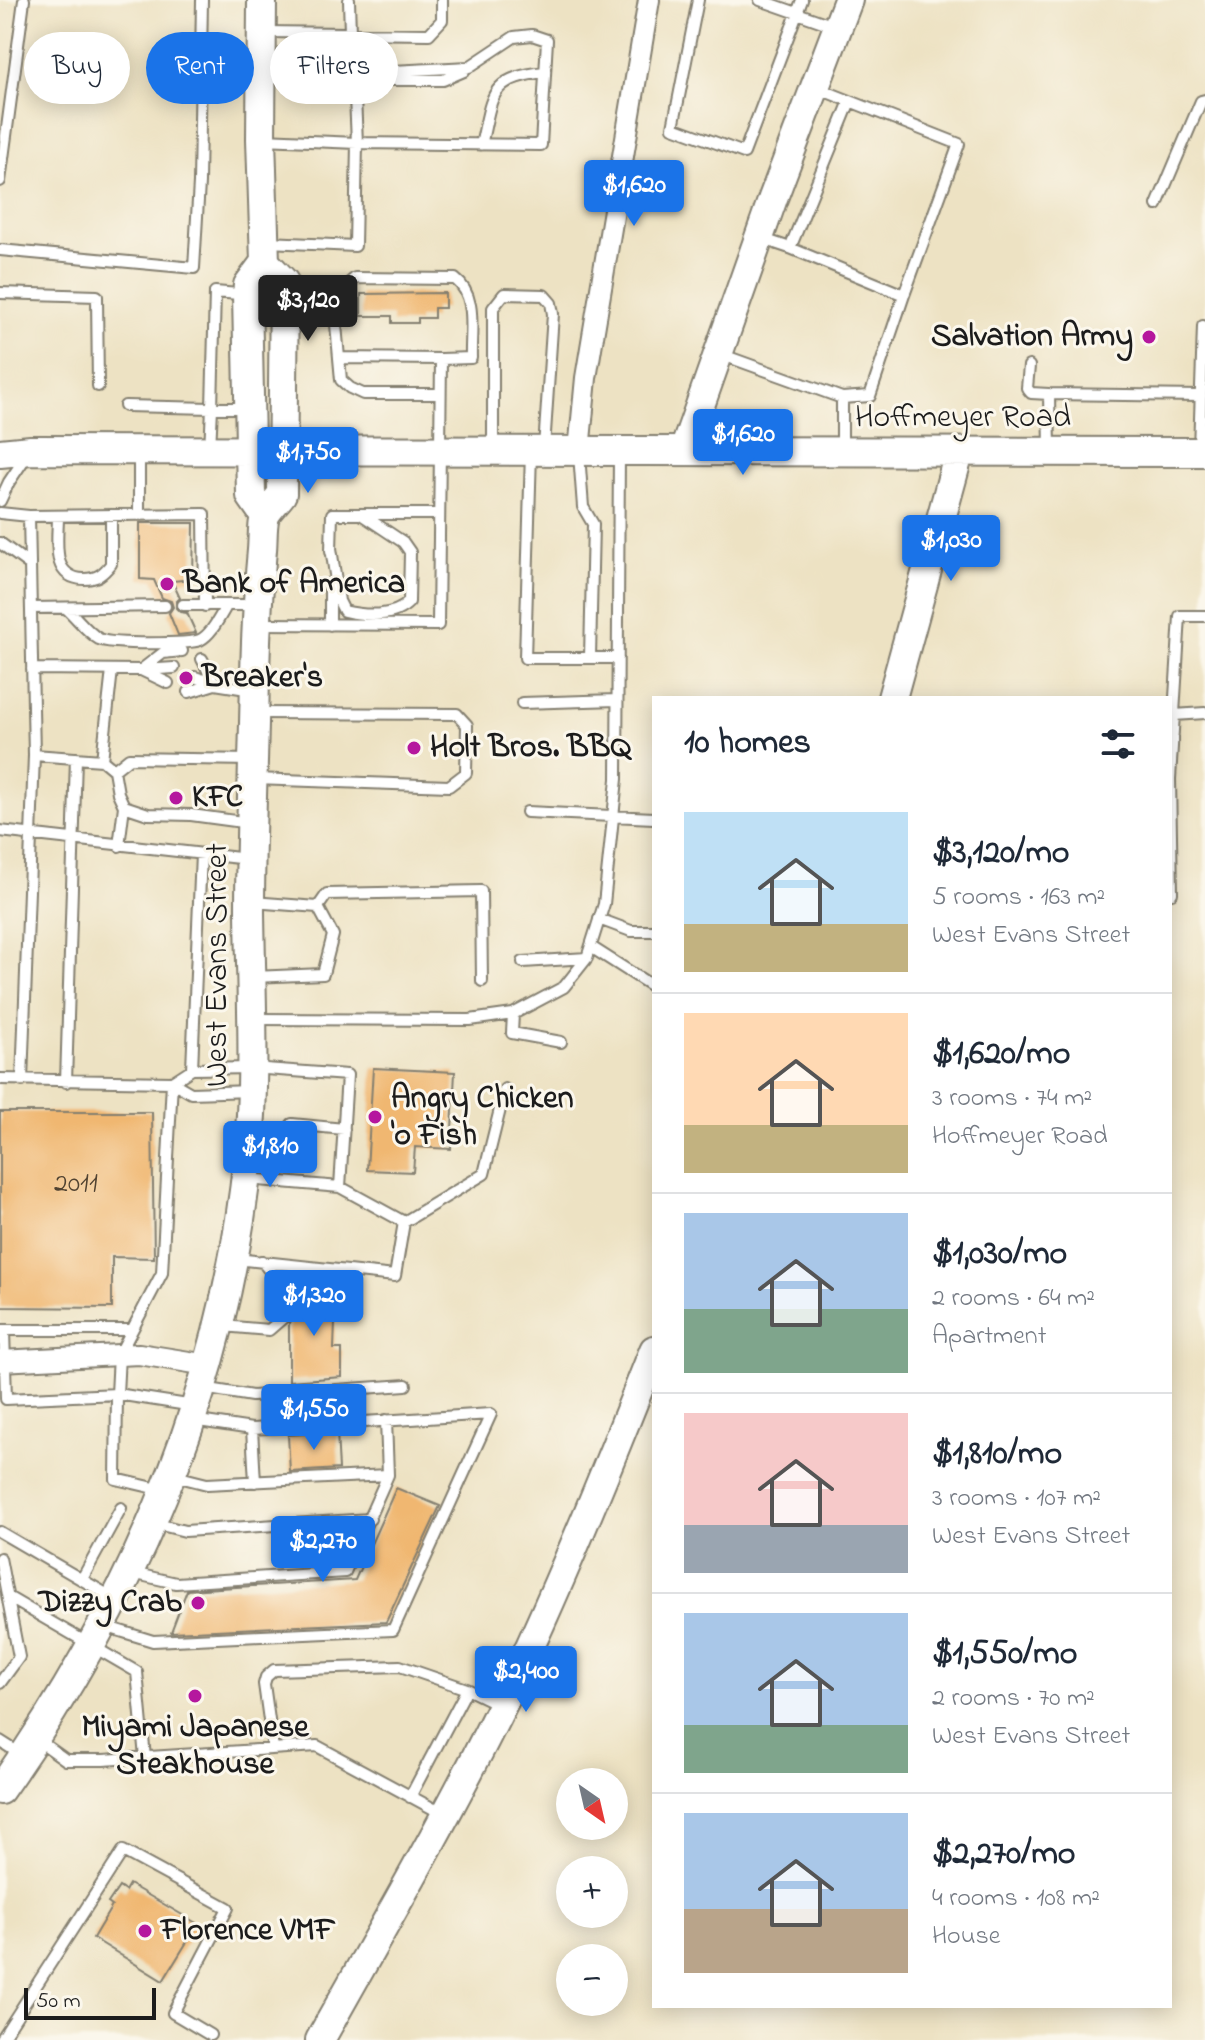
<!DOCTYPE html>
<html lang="en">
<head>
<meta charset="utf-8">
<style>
  body { margin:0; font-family:"Indie Flower",sans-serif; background:#f2f2f3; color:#1f2937; height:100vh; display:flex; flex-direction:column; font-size:30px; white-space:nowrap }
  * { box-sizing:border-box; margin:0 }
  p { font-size:26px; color:#747a83 }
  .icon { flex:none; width:44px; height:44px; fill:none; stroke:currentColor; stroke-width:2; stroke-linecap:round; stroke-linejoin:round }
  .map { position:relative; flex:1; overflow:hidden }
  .side { position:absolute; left:652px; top:696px; width:520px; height:1312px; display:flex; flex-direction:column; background:#fff; border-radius:0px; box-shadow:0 4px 20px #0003 }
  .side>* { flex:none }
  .hud { position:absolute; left:24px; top:32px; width:508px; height:72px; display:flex; gap:16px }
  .needle { width:52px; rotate:146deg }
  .tools { position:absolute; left:556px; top:1768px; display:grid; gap:16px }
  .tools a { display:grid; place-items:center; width:72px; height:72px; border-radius:50%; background:#fff; box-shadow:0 4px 20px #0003; font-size:40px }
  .scale { position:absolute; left:24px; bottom:20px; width:132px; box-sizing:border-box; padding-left:8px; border:4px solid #1c1c1c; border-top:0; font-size:22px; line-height:28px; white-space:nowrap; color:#1c1c1c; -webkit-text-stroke:6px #fbf7ec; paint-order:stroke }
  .price { position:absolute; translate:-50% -68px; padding:0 18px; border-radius:8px; background:#1a73e8; color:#fff; font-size:26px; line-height:52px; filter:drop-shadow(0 2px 4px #0008) }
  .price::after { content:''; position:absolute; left:50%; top:48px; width:24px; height:18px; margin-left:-12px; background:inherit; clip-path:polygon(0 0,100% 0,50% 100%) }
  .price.selected { background:#222; color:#fff }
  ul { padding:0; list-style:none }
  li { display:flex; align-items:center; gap:24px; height:200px; padding:0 32px }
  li+li { border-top:2px solid #e0e1e3 }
  li span { display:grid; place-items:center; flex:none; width:224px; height:160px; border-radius:0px; color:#555 }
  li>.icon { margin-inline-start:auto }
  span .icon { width:96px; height:96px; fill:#fffc; stroke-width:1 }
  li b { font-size:34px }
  h2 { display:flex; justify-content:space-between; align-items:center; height:96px; padding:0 32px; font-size:34px }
  .chip { padding:0 28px; border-radius:36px; background:#fff; box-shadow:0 4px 20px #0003; font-size:28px; line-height:72px }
  .chip.selected { background:#1a73e8; color:#fff }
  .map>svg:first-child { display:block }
  .building { fill:#f0b771 }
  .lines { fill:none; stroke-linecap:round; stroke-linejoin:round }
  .lane-casing { stroke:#847f70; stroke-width:14 }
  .street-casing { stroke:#847f70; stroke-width:24 }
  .secondary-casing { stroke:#847f70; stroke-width:32 }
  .lane { stroke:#fff; stroke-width:10 }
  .street { stroke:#fff; stroke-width:20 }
  .secondary { stroke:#fff; stroke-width:28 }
  .poi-dot { fill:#b5179e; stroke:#fbf7ec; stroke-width:3 }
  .labels { text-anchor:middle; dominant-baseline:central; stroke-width:6; stroke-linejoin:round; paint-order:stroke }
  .number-label { font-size:28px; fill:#514331 }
  .poi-label { font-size:32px; font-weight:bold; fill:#1c1c1c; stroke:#fbf7ec; text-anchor:start }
  .street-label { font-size:32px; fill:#1c1c1c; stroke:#fbf7ec }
</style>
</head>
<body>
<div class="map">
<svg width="1205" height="2040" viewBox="0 0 1205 2040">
  <rect width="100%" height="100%" fill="#fbf7ec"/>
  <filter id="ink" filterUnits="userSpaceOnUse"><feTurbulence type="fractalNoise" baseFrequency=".0125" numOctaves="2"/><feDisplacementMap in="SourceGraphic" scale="16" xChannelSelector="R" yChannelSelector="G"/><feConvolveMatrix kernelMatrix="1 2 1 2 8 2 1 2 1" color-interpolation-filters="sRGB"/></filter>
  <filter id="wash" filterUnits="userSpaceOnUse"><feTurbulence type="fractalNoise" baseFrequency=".006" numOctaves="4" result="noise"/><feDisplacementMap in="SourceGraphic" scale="32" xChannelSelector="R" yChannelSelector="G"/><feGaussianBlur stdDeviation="1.8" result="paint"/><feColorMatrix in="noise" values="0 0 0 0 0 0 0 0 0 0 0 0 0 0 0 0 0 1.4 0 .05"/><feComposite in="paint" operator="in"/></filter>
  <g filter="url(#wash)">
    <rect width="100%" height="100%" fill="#ede2c3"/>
    <g id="blocks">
      <!-- building -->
      <path class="building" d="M445 293V308H434V318H418V323H392V316H361V294Z
        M140 523H194L193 579 172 581 180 598 176 602V608L180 612 187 613 196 633 178 635 169 613 173 607 171 601 162 598 154 580 140 579Z
        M373 1068 455 1072 451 1149 415 1147 413 1172 367 1170Z
        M0 1112H152L154 1258 112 1257V1308L0 1307Z
        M293 1293 336 1294 334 1349H342V1377L289 1381V1323L292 1317Z
        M337 1432 339 1469 290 1472 288 1435Z
        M396 1488 440 1506 386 1622 171 1632 187 1590 355 1580Z
        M129 1884 198 1924 163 1981 93 1938 112 1906 108 1903 119 1887 125 1891Z"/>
    </g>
  </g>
  <g filter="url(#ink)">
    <use href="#blocks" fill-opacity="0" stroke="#847f70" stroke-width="2"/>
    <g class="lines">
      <!-- lane casing -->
      <g class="lane-casing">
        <path id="lane" d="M349 0 350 33
          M698 0 673 127 744 153 802 0
          M760 0 837 27
          M264 32 429 34 442 20V0
          M532 35 547 40 541 145 357 143 354 73 469 67 514 37Z
          M354 80H443L464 71
          M817 88 959 144 904 295
          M263 139 357 143 355 246 268 242
          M481 145C493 95 488 78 545 72
          M0 181 24 0
          M1157 205 1201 101 1205 100
          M790 248 850 101
          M0 250 194 268 199 183 202 0
          M0 293 97 296 98 386
          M334 302 342 289 355 278 455 279C478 296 470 331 471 358L441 359
          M720 354 842 398 870 396 904 295 790 248 760 238
          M339 358 341 380 350 388 363 394H440
          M1029 366 1027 388 1031 393 1049 394
          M125 406 212 408 215 292 334 302 339 358 441 359 438 625 257 624
          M842 448V398
          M210 449 212 408H247
          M1050 449 1049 394 1201 396
          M493 450V308L504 294 544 295 551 303 553 314 544 448
          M1199 450 1203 326
          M531 452 525 658H617
          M579 454 583 507 593 524 590 657
          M0 501 9 482 27 455
          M0 513 29 516 204 514 205 606
          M139 515V453
          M58 516C58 541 50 578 84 579 97 579 103 574 111 564V515
          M0 543 30 565
          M331 548 339 601 344 611C365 616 394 618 409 602L410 552 403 542 361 514
          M331 551 332 514H438
          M183 605H255
          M31 608 165 606
          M67 609C77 618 88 633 99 639 111 645 190 644 200 640 212 634 220 616 227 605
          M330 625V583
          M202 659 215 684
          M32 669 141 670 168 683
          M112 670 102 760 114 770 118 793 124 806 148 814 191 815 250 823
          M141 670 163 653 182 651
          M144 670 174 668
          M195 677 215 684
          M189 692 215 684 253 690
          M522 703 617 700
          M1174 715 1205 713
          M34 755 102 760
          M114 770 129 758 251 760
          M255 779 449 786 466 773 467 725 457 714 256 713
          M527 812 654 818
          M0 831 248 859
          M119 846 124 806
          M1172 893 1170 779 1180 616H1205
          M252 902 318 907 333 935 323 974 253 977
          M318 907 327 894 481 891 482 981
          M599 919 631 931H654
          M591 947 652 986
          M523 962 587 958
          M513 1014 512 1033 561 1042
          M254 1019 470 1020 513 1014 564 987 587 958 604 904 617 779 619 452
          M192 1069 201 854
          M0 1079 172 1082 162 1273 119 1355 117 1394 6 1399 4 1330
          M22 1081 34 755 29 516
          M66 1082 76 758
          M251 1091 191 1093 172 1082 192 1069 252 1068 347 1075 340 1187
          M292 1124 344 1129
          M404 1222 484 1174 505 1089
          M236 1259 395 1276 404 1222 340 1187 247 1179
          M223 1326 269 1330 284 1317 285 1291 262 1261
          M0 1330H132
          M203 1388 252 1396 406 1385
          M252 1429 255 1482
          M171 1475 207 1484 388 1475
          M163 1490 116 1479 117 1394 194 1406
          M153 1523 185 1531 370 1519
          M0 1532 115 1599
          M0 1558 19 1657 0 1683
          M132 1573 176 1583 345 1572 388 1475 386 1420
          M82 1579 121 1508
          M8 1597 137 1672 145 1758
          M104 1626 153 1641 393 1630 491 1414 252 1429 192 1420
          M38 1740 66 1760H103L317 1746 445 1815
          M0 1741 22 1755
          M273 1749 264 1684 266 1677 274 1670 400 1666 467 1689
          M410 1797 467 1689 500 1705
          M1 2040 123 1851 228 1908 173 2013 210 2035"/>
      </g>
      <!-- street casing -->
      <g class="street-casing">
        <path id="street" d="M579 451 586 378 649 0
          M0 1361 139 1354 208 1365"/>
      </g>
      <!-- secondary casing -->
      <g class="secondary-casing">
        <path id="secondary" d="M262 0 261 139 265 262 248 285 247 294 251 496 265 516
          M684 451 773 198 848 0
          M0 453 31 450 1205 452
          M892 698 959 453
          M0 1790C133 1601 225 1389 248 1156 256 1075 251 993 250 911 250 832 254 752 255 673 256 632 258 591 262 550 263 540 262 525 265 516 268 509 277 501 282 494L284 282 265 262
          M320 2040C386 1922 455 1804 514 1681 565 1573 610 1462 654 1350"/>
      </g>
      <!-- lane -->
      <use href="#lane" class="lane"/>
      <!-- street -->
      <use href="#street" class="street"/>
      <!-- secondary -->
      <use href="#secondary" class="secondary"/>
    </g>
  </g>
  <!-- markers -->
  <g class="poi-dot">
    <circle cx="1149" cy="337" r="8"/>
    <circle cx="167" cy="584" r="8"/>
    <circle cx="186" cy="678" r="8"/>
    <circle cx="414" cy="748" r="8"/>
    <circle cx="176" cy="798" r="8"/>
    <circle cx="375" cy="1117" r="8"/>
    <circle cx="198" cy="1603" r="8"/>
    <circle cx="195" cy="1696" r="8"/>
    <circle cx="145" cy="1931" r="8"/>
  </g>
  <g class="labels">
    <!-- number labels -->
    <g class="number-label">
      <text x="76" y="1184">2011</text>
    </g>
    <!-- poi labels -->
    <g class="poi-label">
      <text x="1133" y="337" text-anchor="end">Salvation Army</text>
      <text x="183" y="584">Bank of America</text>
      <text x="202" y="678">Breaker's</text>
      <text x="430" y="748">Holt Bros. BBQ</text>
      <text x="192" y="798">KFC</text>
      <text x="391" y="1099">Angry Chicken<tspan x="391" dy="37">'o Fish</tspan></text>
      <text x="182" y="1603" text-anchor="end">Dizzy Crab</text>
      <text x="195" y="1728" text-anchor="middle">Miyami Japanese<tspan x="195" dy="37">Steakhouse</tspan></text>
      <text x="161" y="1931">Florence VMF</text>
    </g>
    <!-- street labels -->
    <g class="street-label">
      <text x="963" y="418">Hoffmeyer Road</text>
      <text transform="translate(218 965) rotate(-90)">West Evans Street</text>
    </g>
  </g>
</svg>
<div class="tools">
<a><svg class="needle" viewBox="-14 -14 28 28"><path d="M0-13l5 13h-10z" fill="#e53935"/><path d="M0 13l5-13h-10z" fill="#747a83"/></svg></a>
<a>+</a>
<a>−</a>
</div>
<div class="scale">50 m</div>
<b class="price" style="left:634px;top:228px">$1,620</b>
<b class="price selected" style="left:308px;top:343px">$3,120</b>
<b class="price" style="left:743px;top:477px">$1,620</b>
<b class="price" style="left:308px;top:495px">$1,750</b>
<b class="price" style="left:951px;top:583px">$1,030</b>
<b class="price" style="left:270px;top:1189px">$1,810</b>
<b class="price" style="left:314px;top:1338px">$1,320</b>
<b class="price" style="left:314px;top:1452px">$1,550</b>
<b class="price" style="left:323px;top:1584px">$2,270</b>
<b class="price" style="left:526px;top:1714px">$2,400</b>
<div class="hud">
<a class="chip">Buy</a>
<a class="chip selected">Rent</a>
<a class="chip">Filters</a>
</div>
<section class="side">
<h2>10 homes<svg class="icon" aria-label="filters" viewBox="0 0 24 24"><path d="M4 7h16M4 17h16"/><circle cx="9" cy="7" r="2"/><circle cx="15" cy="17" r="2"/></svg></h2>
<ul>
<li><span style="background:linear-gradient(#bfe0f5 70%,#c2b280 0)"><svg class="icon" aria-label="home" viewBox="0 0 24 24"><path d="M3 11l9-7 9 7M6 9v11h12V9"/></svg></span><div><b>$3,120/mo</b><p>5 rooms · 163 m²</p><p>West Evans Street</p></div></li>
<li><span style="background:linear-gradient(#ffd9b3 70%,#c2b280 0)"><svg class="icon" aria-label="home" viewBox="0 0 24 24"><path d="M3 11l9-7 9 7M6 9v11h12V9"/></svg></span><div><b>$1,620/mo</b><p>3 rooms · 74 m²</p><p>Hoffmeyer Road</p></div></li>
<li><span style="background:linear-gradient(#a9c7e8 60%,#7fa58c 0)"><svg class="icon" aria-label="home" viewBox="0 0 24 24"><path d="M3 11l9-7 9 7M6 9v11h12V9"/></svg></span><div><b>$1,030/mo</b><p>2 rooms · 64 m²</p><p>Apartment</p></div></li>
<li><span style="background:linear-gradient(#f6c9c9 70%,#9aa5b1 0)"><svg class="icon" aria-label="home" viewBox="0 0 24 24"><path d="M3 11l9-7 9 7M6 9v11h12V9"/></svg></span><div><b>$1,810/mo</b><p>3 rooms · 107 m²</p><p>West Evans Street</p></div></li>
<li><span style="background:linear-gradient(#a9c7e8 70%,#7fa58c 0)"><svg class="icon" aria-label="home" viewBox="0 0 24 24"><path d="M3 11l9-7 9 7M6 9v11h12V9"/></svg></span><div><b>$1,550/mo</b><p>2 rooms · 70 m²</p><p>West Evans Street</p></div></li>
<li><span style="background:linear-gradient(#a9c7e8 60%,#b9a48a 0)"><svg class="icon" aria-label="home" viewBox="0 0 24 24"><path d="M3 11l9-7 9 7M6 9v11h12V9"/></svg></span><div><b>$2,270/mo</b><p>4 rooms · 108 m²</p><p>House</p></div></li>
</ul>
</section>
</div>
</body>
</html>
